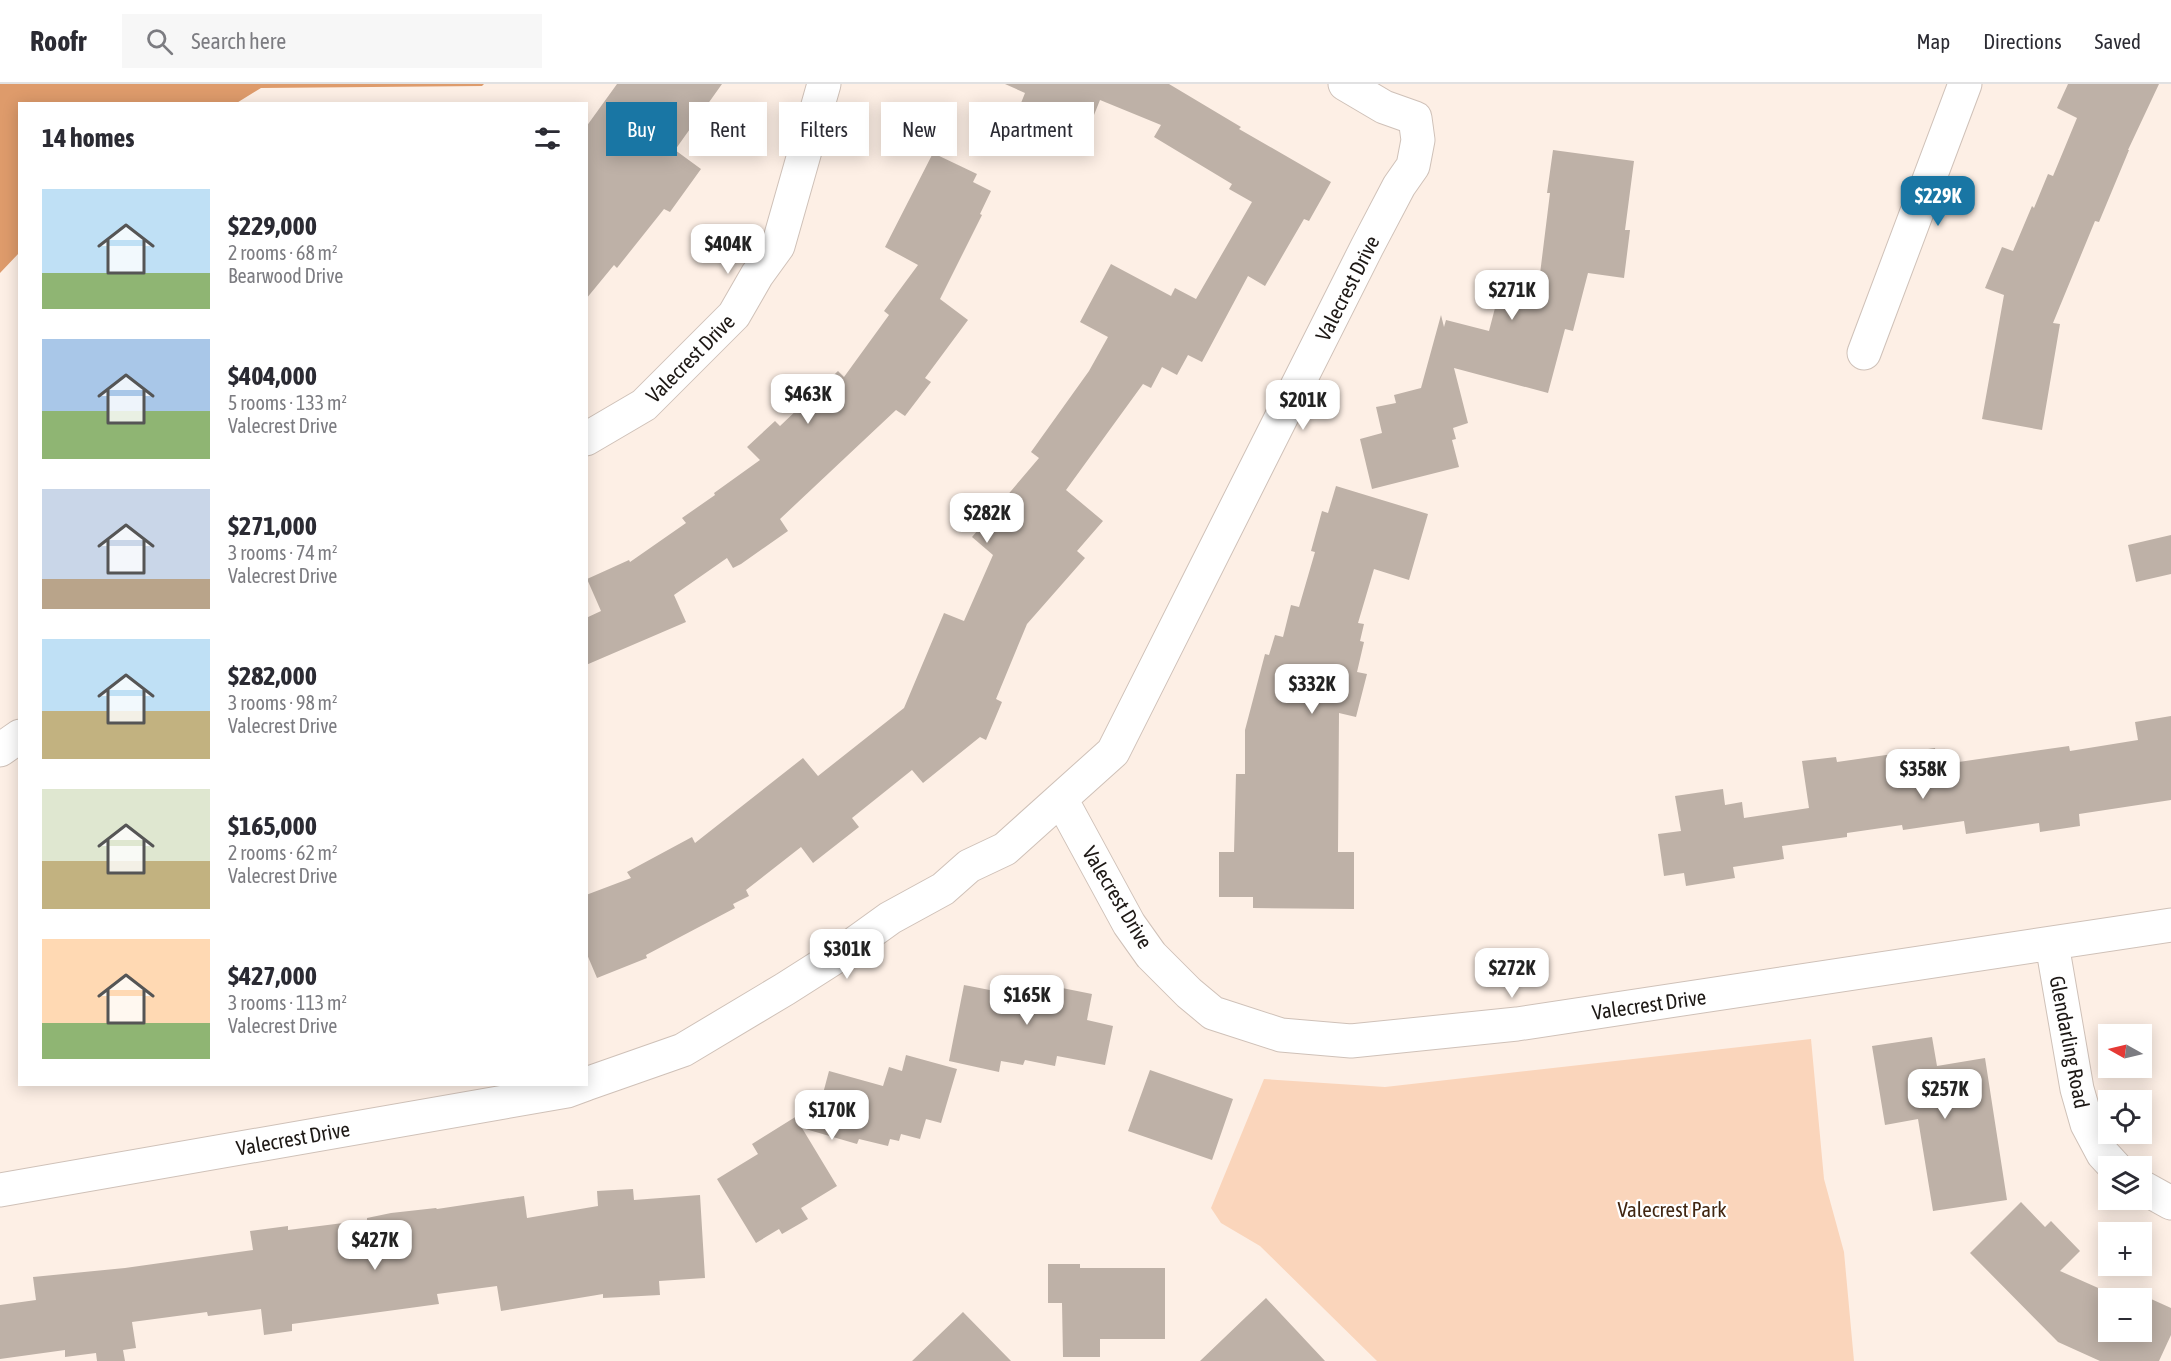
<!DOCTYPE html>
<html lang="en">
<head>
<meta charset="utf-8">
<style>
  body { margin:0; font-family:"Asap Condensed",sans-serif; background:#f7f7f7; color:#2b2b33; height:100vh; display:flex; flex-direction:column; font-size:22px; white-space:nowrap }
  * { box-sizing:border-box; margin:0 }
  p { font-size:20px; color:#7c7c81 }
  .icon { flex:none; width:33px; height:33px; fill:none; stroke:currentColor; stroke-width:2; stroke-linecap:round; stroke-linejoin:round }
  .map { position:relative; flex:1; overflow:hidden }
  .drawer { position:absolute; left:18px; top:18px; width:570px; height:984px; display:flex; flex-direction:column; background:#fff; border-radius:0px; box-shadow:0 3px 15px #0003 }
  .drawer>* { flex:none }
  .guide { position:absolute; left:606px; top:18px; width:570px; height:54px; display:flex; gap:12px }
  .needle { width:39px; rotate:278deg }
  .buttons { position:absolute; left:2098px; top:940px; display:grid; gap:12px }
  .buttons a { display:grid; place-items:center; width:54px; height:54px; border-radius:0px; background:#fff; box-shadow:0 3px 15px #0003; font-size:30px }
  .price { position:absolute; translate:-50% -51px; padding:0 14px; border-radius:12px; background:#fff; color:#222; font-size:20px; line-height:39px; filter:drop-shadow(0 2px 3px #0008) }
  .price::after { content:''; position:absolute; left:50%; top:36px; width:18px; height:14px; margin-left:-9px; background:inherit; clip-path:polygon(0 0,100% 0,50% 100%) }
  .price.selected { background:#1976a4; color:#fff }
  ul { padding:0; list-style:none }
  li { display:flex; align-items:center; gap:18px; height:150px; padding:0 24px }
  li span { display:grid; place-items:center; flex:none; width:168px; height:120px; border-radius:0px; color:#555 }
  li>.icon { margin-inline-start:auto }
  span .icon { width:72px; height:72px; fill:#fffc; stroke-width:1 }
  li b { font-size:26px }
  h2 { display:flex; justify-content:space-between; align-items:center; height:72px; padding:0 24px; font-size:26px }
  .chip { padding:0 21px; border-radius:0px; background:#fff; box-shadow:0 3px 15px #0003; font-size:21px; line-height:54px }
  .chip.selected { background:#1976a4; color:#fff }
  header { display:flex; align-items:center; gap:36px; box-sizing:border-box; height:84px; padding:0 30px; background:#fff; border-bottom:2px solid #e1e1e2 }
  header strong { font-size:28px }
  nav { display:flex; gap:33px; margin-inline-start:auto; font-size:21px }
  .search { width:420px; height:54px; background:#f7f7f7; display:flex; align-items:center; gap:15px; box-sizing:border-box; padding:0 21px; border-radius:0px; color:#7c7c81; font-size:22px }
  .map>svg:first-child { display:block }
  .green { fill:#fad5bb }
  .forest { fill:#de9b6b }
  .building { fill:#beb1a7 }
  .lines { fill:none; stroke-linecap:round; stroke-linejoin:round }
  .minor-casing { stroke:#cfc1b8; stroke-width:35 }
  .minor { stroke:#fff; stroke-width:33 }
  .labels { text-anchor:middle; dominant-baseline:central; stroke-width:4.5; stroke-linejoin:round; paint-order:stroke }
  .street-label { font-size:21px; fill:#1d1815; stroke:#fff }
  .park-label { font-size:21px; fill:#412611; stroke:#fff }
</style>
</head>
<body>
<header>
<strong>Roofr</strong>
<div class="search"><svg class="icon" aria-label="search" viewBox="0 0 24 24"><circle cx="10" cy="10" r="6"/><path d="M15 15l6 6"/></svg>Search here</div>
<nav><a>Map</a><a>Directions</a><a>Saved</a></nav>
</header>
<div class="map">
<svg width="2171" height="1277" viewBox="0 0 2171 1277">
  <rect width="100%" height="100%" fill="#fdefe5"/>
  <!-- green -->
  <path class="green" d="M1811 955 1824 1095 1844 1168 1854 1277H1377L1260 1162 1221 1139 1211 1124 1264 995 1385 1003Z"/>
  <!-- forest -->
  <path class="forest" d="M0 0H484L482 2 261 4 235 20H20L19 169 0 189Z"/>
  <!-- building -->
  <path class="building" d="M617 0H722L675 66 701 85 670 128 664 125 617 184 614 181 586 215V43Z
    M1005 0H1169L1241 43 1239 45 1331 98 1309 137 1304 135 1265 202 1248 192 1202 278 1188 271 1177 291 1162 283 1151 304 1143 300 1066 406 1103 437 1077 467 1085 474 1027 540 996 615 1002 618 986 656 980 653 923 699 912 686 852 734 859 743 813 779 801 763 746 806 749 812 733 820 735 824 646 871 647 874 597 894 586 868V811L631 794 627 788 692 753 695 759 803 674 818 692 904 624 944 529 964 537 993 471 972 453 1039 374 1031 368 1089 287 1108 253 1080 238 1111 180 1171 212 1175 204 1196 215 1252 118 1229 105 1232 100 1154 53 1161 41 1100 16 1092 36 1064 25 1056 44 1017 29 1025 9Z
    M2068 0H2159L2128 66H2129L2099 138 2095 137 2053 239 2060 240 2042 346 1982 335 2004 211 1985 204 2002 163 2013 167 2032 122 2034 124 2048 90 2053 92 2077 34 2057 24Z
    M1553 66 1634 77 1625 146H1630L1624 194 1588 189 1573 247 1565 245 1548 309 1454 284 1468 339 1453 344 1456 355 1452 356 1459 383 1372 405 1360 355 1382 349 1376 323 1396 319 1394 311 1421 304 1441 231 1444 243 1446 236 1489 247 1502 197 1538 206 1550 109H1547Z
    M933 69 977 90 973 98 991 107 980 130 982 131 940 215 968 236 925 294 931 298 905 332 896 326 780 435 788 447 741 480 733 484 727 474 674 511 686 538 586 581V534L601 527 587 495 629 476 630 478 686 439 682 434 715 411 714 409 760 376 747 363 775 337 780 342 838 287 844 293 889 231 884 227 918 181 885 163Z
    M1336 402 1428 430 1409 496 1374 485 1358 539 1364 540 1360 557 1364 558 1357 588 1367 590 1356 633 1339 629 1338 768H1354V825L1253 824V813H1219V768H1234L1236 690H1245V646L1265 570 1269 571 1275 551 1283 553 1291 521 1299 523 1315 468 1311 467 1322 427 1328 429Z
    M2171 451V490L2136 498 2128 461Z
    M2171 632V716L2079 730 2080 742 2040 748 2039 739 1966 750 1964 737 1903 746 1902 741 1847 749V753L1782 762 1784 775 1733 783 1735 794 1686 802 1684 789 1664 792 1658 750 1681 747 1675 712 1723 705 1725 721 1742 718 1744 734 1809 724 1802 677 1836 673 1837 678 1935 664 1938 681 2069 662 2070 667 2138 656 2135 638Z
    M1002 892 1092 910 1087 936 1113 942 1105 981 1057 972 1055 982 1025 976 1023 981 1001 977 999 988 949 977 964 901 1000 908Z
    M1932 953 1937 982 1985 974 2007 1116 1933 1127 1918 1035 1885 1041 1872 962Z
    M906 971 957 985 941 1039 926 1035 920 1055 901 1050 899 1057 890 1055 888 1062 859 1055 857 1060 802 1044 837 1102 801 1124 808 1135 782 1150 779 1145 756 1159 717 1095 758 1070 752 1060 821 1017 829 987 883 1002 889 983 902 987Z
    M1150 986 1233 1015 1212 1076 1128 1047Z
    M633 1105 634 1116 700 1111 705 1194 659 1197 660 1211 603 1214V1210L501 1227 497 1202 437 1210 439 1220 292 1240V1247L264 1251 261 1225 208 1232 207 1228 132 1238 136 1264 123 1266 125 1277H97L96 1269 65 1273V1266L0 1275V1221L36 1216 33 1193 125 1184 253 1166 250 1147 288 1142V1146L367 1136V1134L391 1129 436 1124 437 1125 524 1112 527 1134 598 1122 597 1107Z
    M2021 1118 2045 1143 2051 1137 2080 1167 2060 1187 2123 1215H2109V1248H2142V1215H2138L2140 1210 2171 1224V1251L2159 1277H2100L2058 1258 1970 1169Z
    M1048 1180H1080V1184H1165V1255H1100V1273H1063L1062 1219H1048Z
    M1266 1214 1325 1277H1200L1247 1232Z
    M963 1228 1011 1277H912Z"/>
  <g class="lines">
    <!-- minor casing -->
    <g class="minor-casing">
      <path id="minor" d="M1864 269 1965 0
        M586 355 644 321 734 231 757 191 778 162 824 0
        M0 666 20 652
        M1061 715 1129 840 1151 871 1189 909 1213 929 1281 951 1351 957 1517 940 2171 841
        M2052 860 2077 1005 2087 1040 2103 1070 2115 1083
        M586 1000 683 966 785 905 840 870 890 834 943 805 969 782 1005 765 1113 668 1367 163 1399 102 1413 82 1418 56 1415 34 1384 23 1345 0
        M2142 1103 2171 1119
        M0 1106 567 1007 586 1000"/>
    </g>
    <!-- minor -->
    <use href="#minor" class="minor"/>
  </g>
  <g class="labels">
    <!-- street labels -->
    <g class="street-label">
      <text transform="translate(1347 204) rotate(-63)">Valecrest Drive</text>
      <text transform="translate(690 274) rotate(-45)">Valecrest Drive</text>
      <text transform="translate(1118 813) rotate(59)">Valecrest Drive</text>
      <text transform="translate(1649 920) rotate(-8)">Valecrest Drive</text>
      <text transform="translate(2070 958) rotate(79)">Glendarling Road</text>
      <text transform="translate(293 1054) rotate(-10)">Valecrest Drive</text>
    </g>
    <!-- park labels -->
    <g class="park-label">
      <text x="1672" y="1125">Valecrest Park</text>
    </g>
  </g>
</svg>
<div class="buttons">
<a><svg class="needle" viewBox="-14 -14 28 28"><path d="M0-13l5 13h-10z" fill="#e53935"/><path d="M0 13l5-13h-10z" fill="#7c7c81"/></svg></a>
<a><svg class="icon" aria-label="locate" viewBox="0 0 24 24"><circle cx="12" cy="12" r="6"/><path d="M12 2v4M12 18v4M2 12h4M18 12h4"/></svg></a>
<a><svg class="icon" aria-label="layers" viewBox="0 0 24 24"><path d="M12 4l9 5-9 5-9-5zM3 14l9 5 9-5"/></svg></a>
<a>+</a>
<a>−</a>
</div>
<b class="price selected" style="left:1938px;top:143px">$229K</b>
<b class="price" style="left:728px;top:191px">$404K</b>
<b class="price" style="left:1512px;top:237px">$271K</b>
<b class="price" style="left:808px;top:341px">$463K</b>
<b class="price" style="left:1303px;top:347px">$201K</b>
<b class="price" style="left:987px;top:460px">$282K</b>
<b class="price" style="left:1312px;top:631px">$332K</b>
<b class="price" style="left:1923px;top:716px">$358K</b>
<b class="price" style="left:847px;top:896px">$301K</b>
<b class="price" style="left:1512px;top:915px">$272K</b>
<b class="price" style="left:1027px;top:942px">$165K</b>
<b class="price" style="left:1945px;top:1036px">$257K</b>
<b class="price" style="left:832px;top:1057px">$170K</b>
<b class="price" style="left:375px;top:1187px">$427K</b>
<div class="guide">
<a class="chip selected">Buy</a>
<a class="chip">Rent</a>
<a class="chip">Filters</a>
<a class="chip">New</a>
<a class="chip">Apartment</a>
</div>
<section class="drawer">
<h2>14 homes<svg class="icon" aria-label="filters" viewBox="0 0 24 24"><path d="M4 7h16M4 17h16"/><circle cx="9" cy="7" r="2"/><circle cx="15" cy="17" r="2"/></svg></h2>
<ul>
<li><span style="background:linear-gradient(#bfe0f5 70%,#8fb573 0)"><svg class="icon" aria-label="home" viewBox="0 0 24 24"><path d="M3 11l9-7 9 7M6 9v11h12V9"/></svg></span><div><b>$229,000</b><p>2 rooms · 68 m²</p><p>Bearwood Drive</p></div></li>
<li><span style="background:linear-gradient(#a9c7e8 60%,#8fb573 0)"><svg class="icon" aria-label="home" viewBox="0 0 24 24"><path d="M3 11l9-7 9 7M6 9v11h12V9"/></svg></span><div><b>$404,000</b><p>5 rooms · 133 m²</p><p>Valecrest Drive</p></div></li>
<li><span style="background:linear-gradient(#c9d6e8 75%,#b9a48a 0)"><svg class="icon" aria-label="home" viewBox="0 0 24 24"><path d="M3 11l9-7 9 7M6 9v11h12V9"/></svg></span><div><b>$271,000</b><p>3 rooms · 74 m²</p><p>Valecrest Drive</p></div></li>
<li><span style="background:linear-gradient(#bfe0f5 60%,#c2b280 0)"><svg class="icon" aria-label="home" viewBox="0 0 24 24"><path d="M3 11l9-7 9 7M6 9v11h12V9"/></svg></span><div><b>$282,000</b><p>3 rooms · 98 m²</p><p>Valecrest Drive</p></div></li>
<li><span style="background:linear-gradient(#dfe7d0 60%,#c2b280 0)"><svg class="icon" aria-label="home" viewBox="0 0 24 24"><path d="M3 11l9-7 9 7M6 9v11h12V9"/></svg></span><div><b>$165,000</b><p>2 rooms · 62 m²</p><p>Valecrest Drive</p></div></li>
<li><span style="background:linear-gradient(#ffd9b3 70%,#8fb573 0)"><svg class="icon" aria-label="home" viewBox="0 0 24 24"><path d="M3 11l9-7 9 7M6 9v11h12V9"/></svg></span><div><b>$427,000</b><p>3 rooms · 113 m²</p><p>Valecrest Drive</p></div></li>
</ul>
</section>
</div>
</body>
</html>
